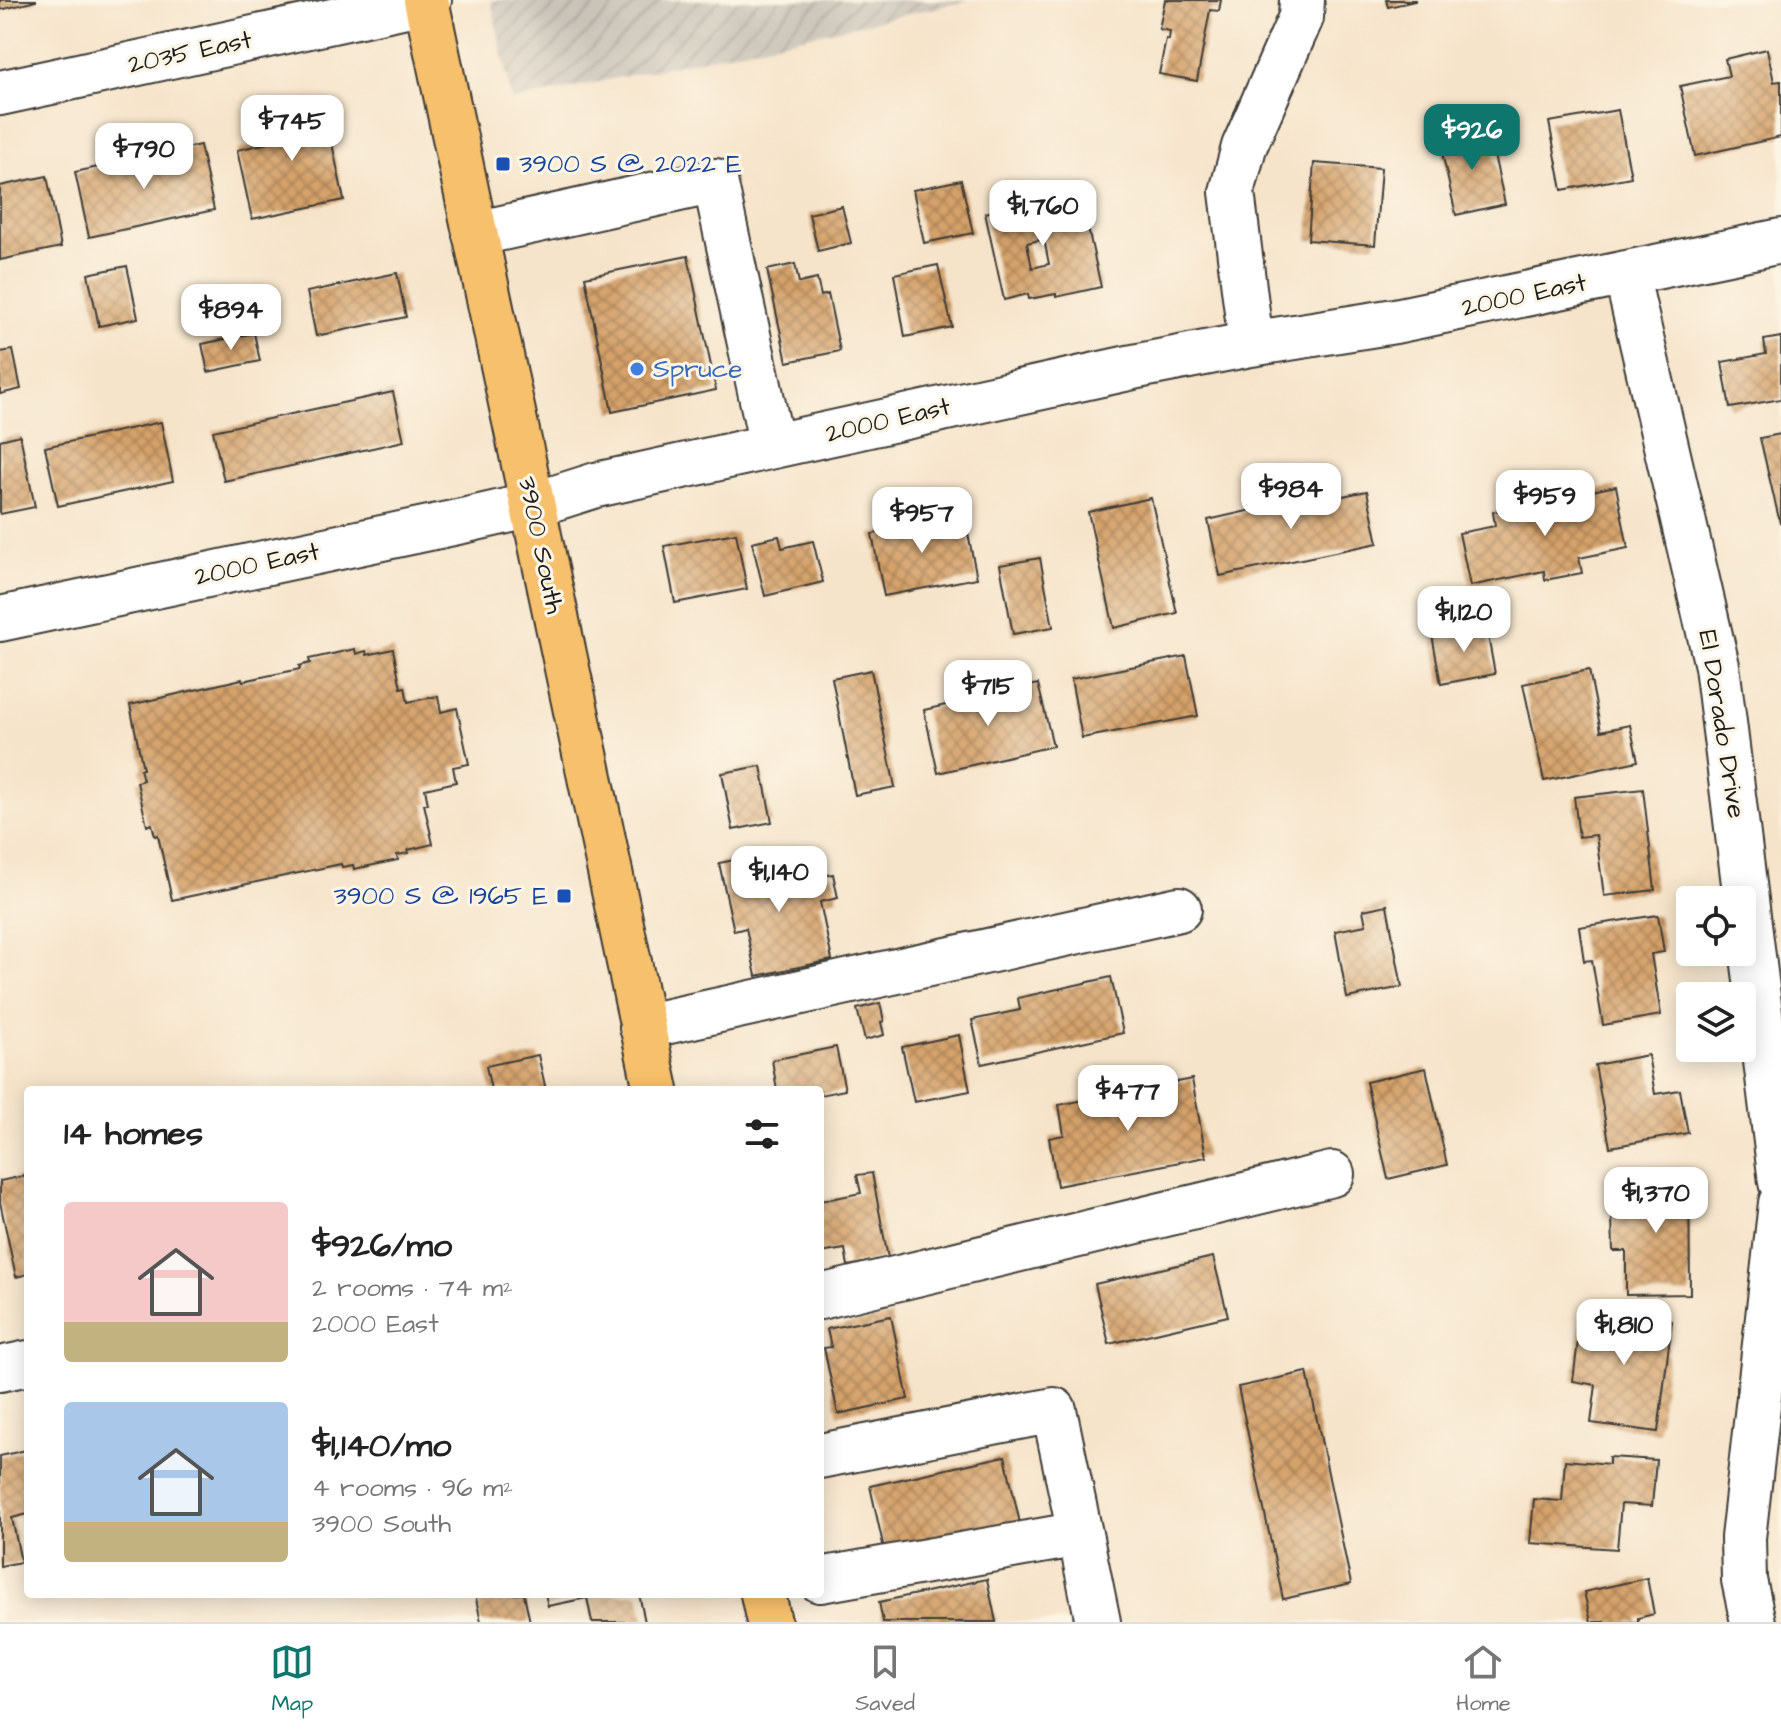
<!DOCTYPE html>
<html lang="en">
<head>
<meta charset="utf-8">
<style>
  body { margin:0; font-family:"Architects Daughter",sans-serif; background:#f2f2f2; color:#222; height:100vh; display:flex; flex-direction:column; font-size:30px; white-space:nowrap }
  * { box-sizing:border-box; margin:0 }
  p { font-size:26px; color:#767676 }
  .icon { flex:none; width:44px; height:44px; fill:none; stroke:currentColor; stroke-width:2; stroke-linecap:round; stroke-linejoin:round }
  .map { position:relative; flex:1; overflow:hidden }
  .details { position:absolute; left:24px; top:1086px; width:800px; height:512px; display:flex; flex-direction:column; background:#fff; border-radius:8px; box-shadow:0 4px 20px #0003 }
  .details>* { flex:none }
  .controls { position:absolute; left:1676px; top:886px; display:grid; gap:16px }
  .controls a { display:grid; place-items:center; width:80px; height:80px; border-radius:8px; background:#fff; box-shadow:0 4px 20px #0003; font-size:40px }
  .price { position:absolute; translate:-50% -68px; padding:0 18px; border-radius:16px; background:#fff; color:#222; font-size:26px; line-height:52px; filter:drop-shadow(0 2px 4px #0008) }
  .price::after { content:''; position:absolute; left:50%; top:48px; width:24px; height:18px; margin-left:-12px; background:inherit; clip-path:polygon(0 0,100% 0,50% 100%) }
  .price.on { background:#0f766e; color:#fff }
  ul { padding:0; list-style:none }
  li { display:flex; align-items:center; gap:24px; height:200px; padding:0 40px }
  li span { display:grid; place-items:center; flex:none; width:224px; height:160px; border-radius:8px; color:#555 }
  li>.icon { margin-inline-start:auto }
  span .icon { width:96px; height:96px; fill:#fffc; stroke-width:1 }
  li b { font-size:34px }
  h2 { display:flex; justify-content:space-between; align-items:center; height:96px; padding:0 40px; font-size:34px }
  .tabs { display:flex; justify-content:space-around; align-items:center; height:112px; border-top:2px solid #e0e0e0; background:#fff; font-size:22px; color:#767676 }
  .tabs a { display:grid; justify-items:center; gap:4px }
  .tabs .on { color:#0f766e }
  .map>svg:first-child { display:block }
  .industrial { fill:url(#industrial-furrows) }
  .building { fill:url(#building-cross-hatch); fill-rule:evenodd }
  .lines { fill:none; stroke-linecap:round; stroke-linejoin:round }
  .minor-casing { stroke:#3d3a36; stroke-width:48 }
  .major-casing { stroke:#3d3a36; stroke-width:48 }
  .minor { stroke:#fff; stroke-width:44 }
  .major { stroke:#f7c06c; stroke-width:44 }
  .transit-dot { fill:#1a4fb4; stroke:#fcf5e5; stroke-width:3 }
  .shop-dot { fill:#3f7fe0; stroke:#fcf5e5; stroke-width:3 }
  .labels { text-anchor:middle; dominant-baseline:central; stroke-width:6; stroke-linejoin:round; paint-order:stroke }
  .street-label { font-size:26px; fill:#1c1c1c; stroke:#fcf5e5 }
  .transit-label { font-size:26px; fill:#164399; stroke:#fcf5e5; text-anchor:start }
  .shop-label { font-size:26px; fill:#366cbe; stroke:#fcf5e5; text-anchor:start }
</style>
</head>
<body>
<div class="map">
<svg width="1781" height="1622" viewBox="0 0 1781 1622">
  <defs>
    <pattern id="industrial-furrows" width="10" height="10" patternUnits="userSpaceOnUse" patternTransform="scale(2)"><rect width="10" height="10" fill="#c9c3b8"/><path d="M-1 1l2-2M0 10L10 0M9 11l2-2" fill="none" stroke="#aca79e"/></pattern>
    <pattern id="building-cross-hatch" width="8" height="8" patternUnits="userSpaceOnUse" patternTransform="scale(2)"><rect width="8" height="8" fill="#d5a26b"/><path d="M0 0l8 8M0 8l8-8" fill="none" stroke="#ac8357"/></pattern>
  </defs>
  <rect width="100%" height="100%" fill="#fcf5e5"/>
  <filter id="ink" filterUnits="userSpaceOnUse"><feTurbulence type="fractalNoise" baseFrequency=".0125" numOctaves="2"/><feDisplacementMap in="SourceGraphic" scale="16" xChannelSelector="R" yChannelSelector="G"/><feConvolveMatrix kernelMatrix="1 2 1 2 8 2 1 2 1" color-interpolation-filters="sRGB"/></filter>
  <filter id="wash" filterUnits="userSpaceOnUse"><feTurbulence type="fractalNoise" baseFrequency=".006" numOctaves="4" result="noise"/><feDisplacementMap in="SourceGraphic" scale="32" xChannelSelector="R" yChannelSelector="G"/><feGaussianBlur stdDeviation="1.8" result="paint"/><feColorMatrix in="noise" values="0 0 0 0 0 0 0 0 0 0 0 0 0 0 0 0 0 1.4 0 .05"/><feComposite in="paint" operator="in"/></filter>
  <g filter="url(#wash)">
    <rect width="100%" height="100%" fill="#f6e4ca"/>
    <!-- industrial -->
    <path class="industrial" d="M491 0H971L512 101Z"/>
    <g id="blocks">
      <!-- building -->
      <path class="building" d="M0 0H36V1L0 10Z
        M1165 0H1221L1219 11 1210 10 1197 81 1159 74 1166 39 1169 40 1170 31 1159 29Z
        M1386 0H1415V1L1388 7Z
        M1767 49 1774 82 1781 81V137L1695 156 1680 86 1729 76 1725 59Z
        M323 101 344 200 252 219 237 150 268 143 261 114Z
        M1618 110 1631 177 1562 190 1549 122Z
        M1488 128 1505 204 1456 215 1439 139Z
        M200 145 214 210 89 237 75 172Z
        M1314 163 1381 168 1375 245 1308 240Z
        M47 176 61 247 0 260V186Z
        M961 180 973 233 924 243 913 190Z
        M1080 192 1101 287 1056 297V294L1029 299 1028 294 1004 300 985 213 1001 209 1000 203 1026 197 1027 204ZM1044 239 1049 264 1032 268 1027 243Z
        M842 206 851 243 818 251 809 214Z
        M688 256 716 390 612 412 585 277Z
        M795 264 799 283 817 279 821 296 828 294 840 351 787 362 767 270Z
        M938 265 952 327 905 337 894 274Z
        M127 266 138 318 99 326 88 274Z
        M397 273 406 317 316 336 307 292Z
        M254 333 260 361 208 372 202 344Z
        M1781 337V399L1730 408 1722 362 1766 354 1764 340Z
        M13 350 21 389 0 394V352Z
        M393 392 404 441 224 481 213 431Z
        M161 422 173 481 58 506 45 447Z
        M1781 434V523H1780L1760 438Z
        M20 435 35 507 0 514V440Z
        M1616 486 1628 548 1579 558 1582 573 1545 580 1544 571 1470 586 1459 533 1495 526 1493 512Z
        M1307 491 1309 503 1367 491 1378 543 1220 576 1208 520 1252 510 1250 503Z
        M1151 498 1177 613 1114 628 1088 512Z
        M923 511 927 532 966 524 977 578 884 596 872 534 894 530 891 517Z
        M736 533 747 589 675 603 664 546Z
        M779 536 782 548 813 541 823 582 765 596 752 542Z
        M1040 558 1053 627 1013 634 1000 565Z
        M1486 625 1495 674 1441 684 1432 635Z
        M355 649 356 654 366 651 367 655 393 649 401 688 405 687 408 702 438 696 441 712 457 708 469 764 453 767 456 782 425 789 428 804H424L433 844 408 850 409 853 397 855 398 860 354 869 353 865 342 867 341 864 172 900 158 835 155 836 152 824 147 826 137 782 143 780 140 769H143L130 705 242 679 243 681 300 669 299 666 310 663 309 659Z
        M1186 656 1198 716 1082 738 1071 679Z
        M871 670 895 787 855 795 832 678Z
        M1589 670 1601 731 1630 725 1638 761 1544 781 1523 684Z
        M1038 684 1053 746 938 773 924 710Z
        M761 766 772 822 733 830 722 773Z
        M1643 789 1655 890 1604 896 1596 835 1579 837 1574 797Z
        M755 856 758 872 788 865 791 882 833 874 838 898 820 902 832 960 756 976 746 928 734 931 719 863Z
        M1387 905 1402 987 1347 998 1335 931 1366 925 1363 910Z
        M1658 915 1664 952 1651 954 1661 1015 1603 1025 1592 960 1584 961 1579 927Z
        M1111 977 1123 1033 982 1064 972 1020 1020 1010 1018 998Z
        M880 1003 884 1021 881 1022 884 1035 865 1040 857 1009Z
        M959 1035 970 1091 914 1102 902 1047Z
        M836 1047 845 1090 820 1095V1090H777L772 1060Z
        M538 1055 546 1090H491L486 1066Z
        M1648 1055 1655 1094 1680 1090 1688 1133 1610 1147 1595 1065Z
        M1426 1068 1447 1165 1388 1179 1366 1082Z
        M1192 1079 1206 1157 1057 1186 1049 1138 1064 1135 1059 1105Z
        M872 1173 888 1258 848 1266 845 1249 820 1253V1201L861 1193 857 1175Z
        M28 1175V1274L16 1277 0 1202V1181Z
        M1689 1175 1690 1294 1626 1295V1251H1613L1612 1216H1628L1627 1176Z
        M1213 1257 1228 1316 1109 1344 1095 1284Z
        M1582 1309 1672 1321 1658 1432 1591 1423 1596 1385 1573 1381Z
        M891 1316 908 1399 838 1414 824 1348 831 1347 827 1329Z
        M1307 1372 1351 1584 1283 1599 1238 1387Z
        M26 1450 28 1514 12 1518 21 1562 0 1566V1456Z
        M1005 1456 1021 1528 886 1558 870 1486Z
        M1609 1457 1656 1460 1652 1506 1621 1504 1617 1549 1530 1543 1534 1499 1562 1501 1565 1460 1609 1464Z
        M1647 1578 1654 1614 1638 1618V1622H1591L1584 1592Z
        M987 1579 996 1622H883L879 1602Z
        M475 1594H524L530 1622H481Z
        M545 1594H639L645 1622H592L587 1598 548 1606Z"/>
    </g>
  </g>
  <g filter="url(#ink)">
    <use href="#blocks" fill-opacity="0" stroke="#3d3a36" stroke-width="2"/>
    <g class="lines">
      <!-- minor casing -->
      <g class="minor-casing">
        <path id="minor" d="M0 93 429 0
          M475 234 715 181 772 446
          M1626 273 1717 666 1781 1182
          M1251 344 1232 192 1244 147 1301 17 1302 0
          M0 619 467 520 533 505 596 485 1133 367 1251 344 1395 321 1781 241
          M642 1027 1179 909
          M820 1297 1332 1174
          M0 1369 28 1363
          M820 1456 1054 1410 1080 1534 820 1580
          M1080 1534 1098 1622
          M1753 1622 1744 1580 1743 1538 1781 1203"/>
      </g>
      <!-- major casing -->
      <g class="major-casing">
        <path id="major" d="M426 0 656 1090
          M763 1594 769 1622"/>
      </g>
      <!-- minor -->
      <use href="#minor" class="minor"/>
      <!-- major -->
      <use href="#major" class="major"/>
    </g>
  </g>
  <!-- markers -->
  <g class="transit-dot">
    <rect x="495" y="156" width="16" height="16" rx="4"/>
    <rect x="556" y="888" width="16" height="16" rx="4"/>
  </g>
  <circle class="shop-dot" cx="637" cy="369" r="8"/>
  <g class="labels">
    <!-- street labels -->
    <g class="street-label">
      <text transform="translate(190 52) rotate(-12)">2035 East</text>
      <text transform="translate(1524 295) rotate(-12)">2000 East</text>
      <text transform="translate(888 420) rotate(-13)">2000 East</text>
      <text transform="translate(541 545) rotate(78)">3900 South</text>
      <text transform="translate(257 564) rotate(-12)">2000 East</text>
      <text transform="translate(1722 724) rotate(81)">El Dorado Drive</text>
    </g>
    <!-- transit labels -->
    <g class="transit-label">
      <text x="519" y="164">3900 S @ 2022 E</text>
      <text x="548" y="896" text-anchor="end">3900 S @ 1965 E</text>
    </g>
    <!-- shop labels -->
    <g class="shop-label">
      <text x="653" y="369">Spruce</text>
    </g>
  </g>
</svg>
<div class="controls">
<a><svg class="icon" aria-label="locate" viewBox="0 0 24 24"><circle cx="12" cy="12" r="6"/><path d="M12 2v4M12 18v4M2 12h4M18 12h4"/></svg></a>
<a><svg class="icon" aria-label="layers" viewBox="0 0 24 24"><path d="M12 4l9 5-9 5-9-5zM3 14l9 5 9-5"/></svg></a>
</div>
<b class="price" style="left:292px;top:163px">$745</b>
<b class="price on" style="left:1472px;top:172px">$926</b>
<b class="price" style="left:144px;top:191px">$790</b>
<b class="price" style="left:1043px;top:248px">$1,760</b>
<b class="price" style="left:231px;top:352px">$894</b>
<b class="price" style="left:1291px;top:531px">$984</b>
<b class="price" style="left:1545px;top:538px">$959</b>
<b class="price" style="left:922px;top:555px">$957</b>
<b class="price" style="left:1464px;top:654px">$1,120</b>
<b class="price" style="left:988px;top:728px">$715</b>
<b class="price" style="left:779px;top:914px">$1,140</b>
<b class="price" style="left:1128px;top:1133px">$477</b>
<b class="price" style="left:1656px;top:1235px">$1,370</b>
<b class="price" style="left:1624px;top:1367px">$1,810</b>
<section class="details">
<h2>14 homes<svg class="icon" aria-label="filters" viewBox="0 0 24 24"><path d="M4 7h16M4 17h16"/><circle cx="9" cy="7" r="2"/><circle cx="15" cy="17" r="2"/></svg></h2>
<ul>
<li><span style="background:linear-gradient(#f6c9c9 75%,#c2b280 0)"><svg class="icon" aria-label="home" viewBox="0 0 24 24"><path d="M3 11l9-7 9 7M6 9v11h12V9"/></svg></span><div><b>$926/mo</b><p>2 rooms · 74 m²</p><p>2000 East</p></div></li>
<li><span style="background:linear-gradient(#a9c7e8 75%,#c2b280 0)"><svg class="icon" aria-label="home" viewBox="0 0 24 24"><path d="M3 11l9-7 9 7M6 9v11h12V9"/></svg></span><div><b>$1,140/mo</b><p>4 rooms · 96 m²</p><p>3900 South</p></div></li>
</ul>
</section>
</div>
<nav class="tabs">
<a class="on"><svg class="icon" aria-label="map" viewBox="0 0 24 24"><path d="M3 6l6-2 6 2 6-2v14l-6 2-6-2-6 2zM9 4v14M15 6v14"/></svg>Map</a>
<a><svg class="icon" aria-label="saved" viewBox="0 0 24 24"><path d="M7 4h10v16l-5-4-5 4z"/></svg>Saved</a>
<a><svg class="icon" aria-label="home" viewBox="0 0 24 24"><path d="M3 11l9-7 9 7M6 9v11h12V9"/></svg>Home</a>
</nav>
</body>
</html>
